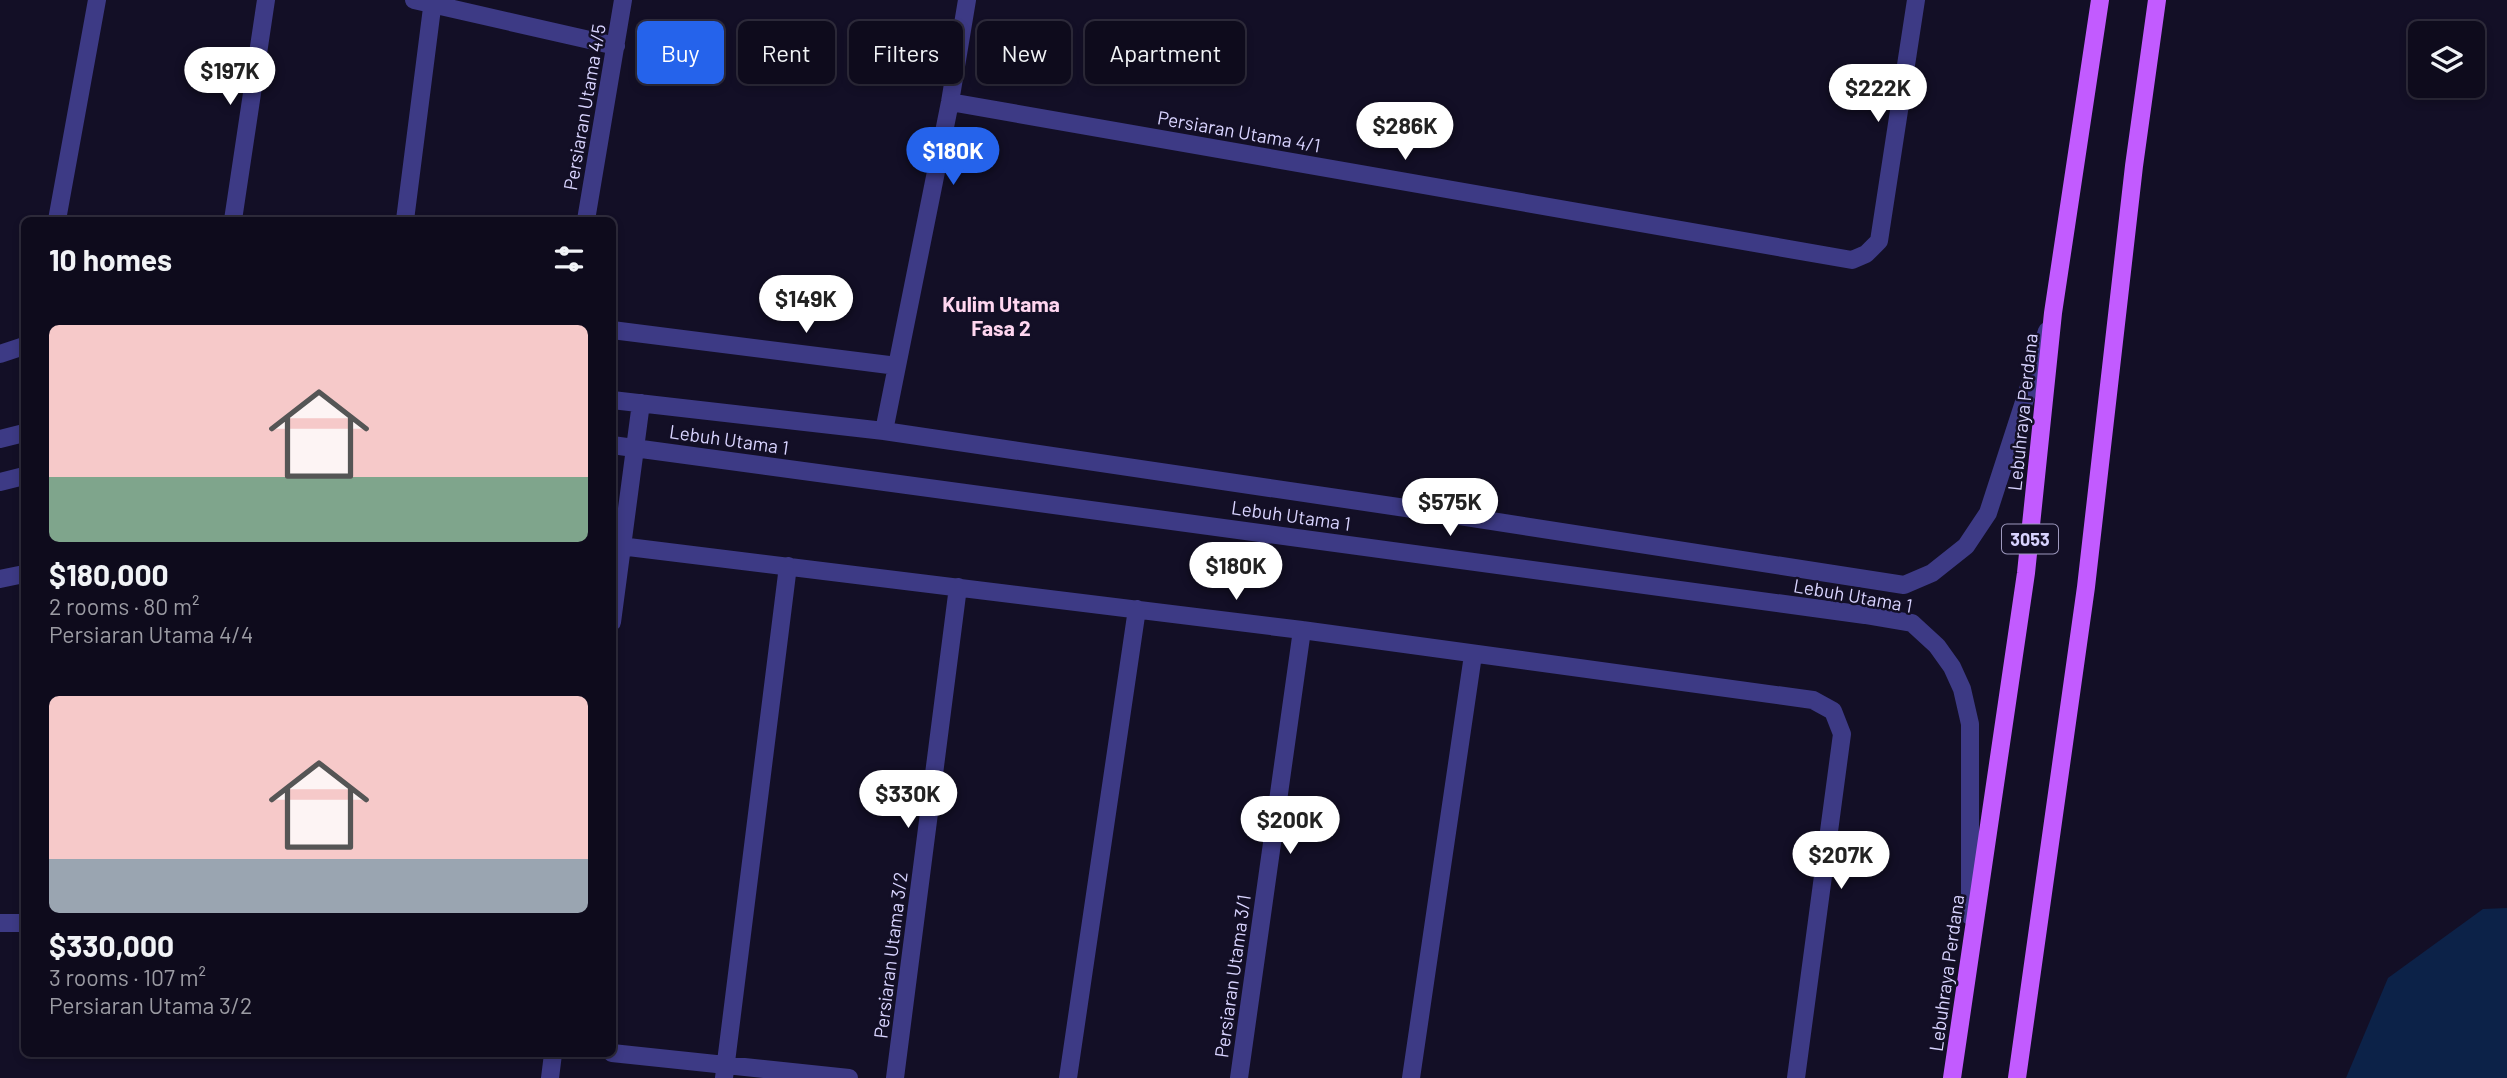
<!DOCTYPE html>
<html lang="en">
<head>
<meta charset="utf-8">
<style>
  body { margin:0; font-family:Barlow,sans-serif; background:#1c1929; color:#f1f3f6; height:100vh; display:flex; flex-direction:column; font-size:26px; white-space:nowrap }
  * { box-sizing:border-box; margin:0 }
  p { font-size:23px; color:#9b9ba3 }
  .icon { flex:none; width:38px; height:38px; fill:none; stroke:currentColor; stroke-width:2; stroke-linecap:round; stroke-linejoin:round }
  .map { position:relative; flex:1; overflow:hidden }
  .drawer { position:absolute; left:21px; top:217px; width:595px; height:840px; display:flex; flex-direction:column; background:#0e0b1c; border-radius:10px; box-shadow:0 4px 10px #0003,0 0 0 2px #2e2b3b }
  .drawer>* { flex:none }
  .banner { position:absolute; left:637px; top:21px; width:665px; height:63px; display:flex; gap:14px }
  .tools { position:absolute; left:2408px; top:21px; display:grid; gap:14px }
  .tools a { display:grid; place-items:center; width:77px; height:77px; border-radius:10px; background:#0e0b1c; box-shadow:0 4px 10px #0003,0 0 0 2px #2e2b3b; font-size:35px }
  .price { position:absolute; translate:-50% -60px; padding:0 16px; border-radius:24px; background:#fff; color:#222; font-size:23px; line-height:46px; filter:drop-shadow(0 2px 4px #0008) }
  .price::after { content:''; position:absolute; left:50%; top:42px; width:21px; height:16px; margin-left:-10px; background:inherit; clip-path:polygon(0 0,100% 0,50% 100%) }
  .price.active { background:#2563eb; color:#fff }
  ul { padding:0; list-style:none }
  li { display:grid; align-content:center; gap:14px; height:371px; padding:0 28px }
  li span { display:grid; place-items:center; height:217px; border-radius:10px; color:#555 }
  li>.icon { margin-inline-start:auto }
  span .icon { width:126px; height:126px; fill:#fffc; stroke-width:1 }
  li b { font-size:30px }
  h2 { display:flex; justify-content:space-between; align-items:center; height:84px; padding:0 28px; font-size:30px }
  .pill { padding:0 24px; border-radius:10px; background:#0e0b1c; box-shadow:0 4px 10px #0003,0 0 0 2px #2e2b3b; font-size:24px; line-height:63px }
  .pill.active { background:#2563eb; color:#fff }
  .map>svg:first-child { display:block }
  .water { fill:#0c2248 }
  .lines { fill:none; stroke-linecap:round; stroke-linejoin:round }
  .minor { stroke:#3d3a85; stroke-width:18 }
  .major { stroke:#c25bff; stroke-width:18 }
  .labels { text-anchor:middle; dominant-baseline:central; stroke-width:5; stroke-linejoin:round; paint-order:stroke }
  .shield { fill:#130f26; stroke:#9e99be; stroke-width:2 }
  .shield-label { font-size:18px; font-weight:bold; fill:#d9d4ff }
  .street-label { font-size:19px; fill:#d9d4ff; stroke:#130f26 }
  .neighbourhood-label { font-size:21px; font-weight:bold; fill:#ffd6f0; stroke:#130f26 }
</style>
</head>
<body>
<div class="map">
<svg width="2507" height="1078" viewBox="0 0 2507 1078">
  <rect width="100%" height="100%" fill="#130f26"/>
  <!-- water -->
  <path class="water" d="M2507 908V1078H2346L2388 978 2483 909Z"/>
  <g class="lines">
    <!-- minor -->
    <path class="minor" d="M414 0 616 46
      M950 102 1852 260 1866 254 1879 241 1916 0
      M57 220 97 0
      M233 220 266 0
      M405 220 433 0
      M586 220 623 0
      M612 330 897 366 884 431
      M0 354 24 346
      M897 366 950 102 967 0
      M612 400 884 431 1453 515 1904 585 1932 573 1966 546 1988 513 2047 331
      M0 439 24 433
      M612 445 1865 615 1912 623 1937 646 1952 667 1962 689 1970 724V916
      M0 482 24 476
      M612 545 1302 630 1813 700 1833 711 1842 734 1796 1078
      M0 579 24 574
      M612 622 641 403
      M0 923H24
      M612 1053 849 1078
      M550 1078 553 1054
      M724 1078 788 566
      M895 1078 958 587
      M1068 1078 1137 609
      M1239 1078 1302 630
      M1411 1078 1473 655"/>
    <!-- major -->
    <path class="major" d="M1952 1078 2026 573 2053 313 2100 0
      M2017 1078 2086 587 2134 166 2157 0"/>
  </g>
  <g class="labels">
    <!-- shield labels -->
    <rect class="shield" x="2002" y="524.5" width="56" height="29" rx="5"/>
    <g class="shield-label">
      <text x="2030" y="539">3053</text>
    </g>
    <!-- street labels -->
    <g class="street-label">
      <text transform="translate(584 107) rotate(-80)">Persiaran Utama 4/5</text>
      <text transform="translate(1239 131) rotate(10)">Persiaran Utama 4/1</text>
      <text transform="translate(2022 412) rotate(-84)">Lebuhraya Perdana</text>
      <text transform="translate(729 439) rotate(8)">Lebuh Utama 1</text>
      <text transform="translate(1291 515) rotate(8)">Lebuh Utama 1</text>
      <text transform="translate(1853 595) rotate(10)">Lebuh Utama 1</text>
      <text transform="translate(890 955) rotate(-83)">Persiaran Utama 3/2</text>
      <text transform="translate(1946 973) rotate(-82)">Lebuhraya Perdana</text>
      <text transform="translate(1232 976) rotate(-82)">Persiaran Utama 3/1</text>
    </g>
    <!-- neighbourhood labels -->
    <g class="neighbourhood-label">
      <text x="1001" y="303">Kulim Utama<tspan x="1001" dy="24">Fasa 2</tspan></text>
    </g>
  </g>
</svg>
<div class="tools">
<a><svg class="icon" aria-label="layers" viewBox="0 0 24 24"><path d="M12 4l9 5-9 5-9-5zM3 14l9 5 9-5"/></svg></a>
</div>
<b class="price" style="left:230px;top:107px">$197K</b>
<b class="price" style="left:1878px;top:124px">$222K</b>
<b class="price" style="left:1405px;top:162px">$286K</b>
<b class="price active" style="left:953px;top:187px">$180K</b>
<b class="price" style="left:806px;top:335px">$149K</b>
<b class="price" style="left:1450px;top:538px">$575K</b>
<b class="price" style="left:1236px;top:602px">$180K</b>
<b class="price" style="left:908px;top:830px">$330K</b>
<b class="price" style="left:1290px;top:856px">$200K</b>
<b class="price" style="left:1841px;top:891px">$207K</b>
<div class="banner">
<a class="pill active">Buy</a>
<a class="pill">Rent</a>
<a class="pill">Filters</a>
<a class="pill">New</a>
<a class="pill">Apartment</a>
</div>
<section class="drawer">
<h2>10 homes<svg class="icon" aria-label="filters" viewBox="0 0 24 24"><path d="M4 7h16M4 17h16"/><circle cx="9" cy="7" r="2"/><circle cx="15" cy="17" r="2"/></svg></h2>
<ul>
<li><span style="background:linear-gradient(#f6c9c9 70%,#7fa58c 0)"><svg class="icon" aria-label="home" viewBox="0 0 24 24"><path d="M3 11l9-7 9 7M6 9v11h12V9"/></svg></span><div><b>$180,000</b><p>2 rooms · 80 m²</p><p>Persiaran Utama 4/4</p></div></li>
<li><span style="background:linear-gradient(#f6c9c9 75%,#9aa5b1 0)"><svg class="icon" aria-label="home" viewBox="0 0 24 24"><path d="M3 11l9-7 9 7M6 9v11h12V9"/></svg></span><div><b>$330,000</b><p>3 rooms · 107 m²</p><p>Persiaran Utama 3/2</p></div></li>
</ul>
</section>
</div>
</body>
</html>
